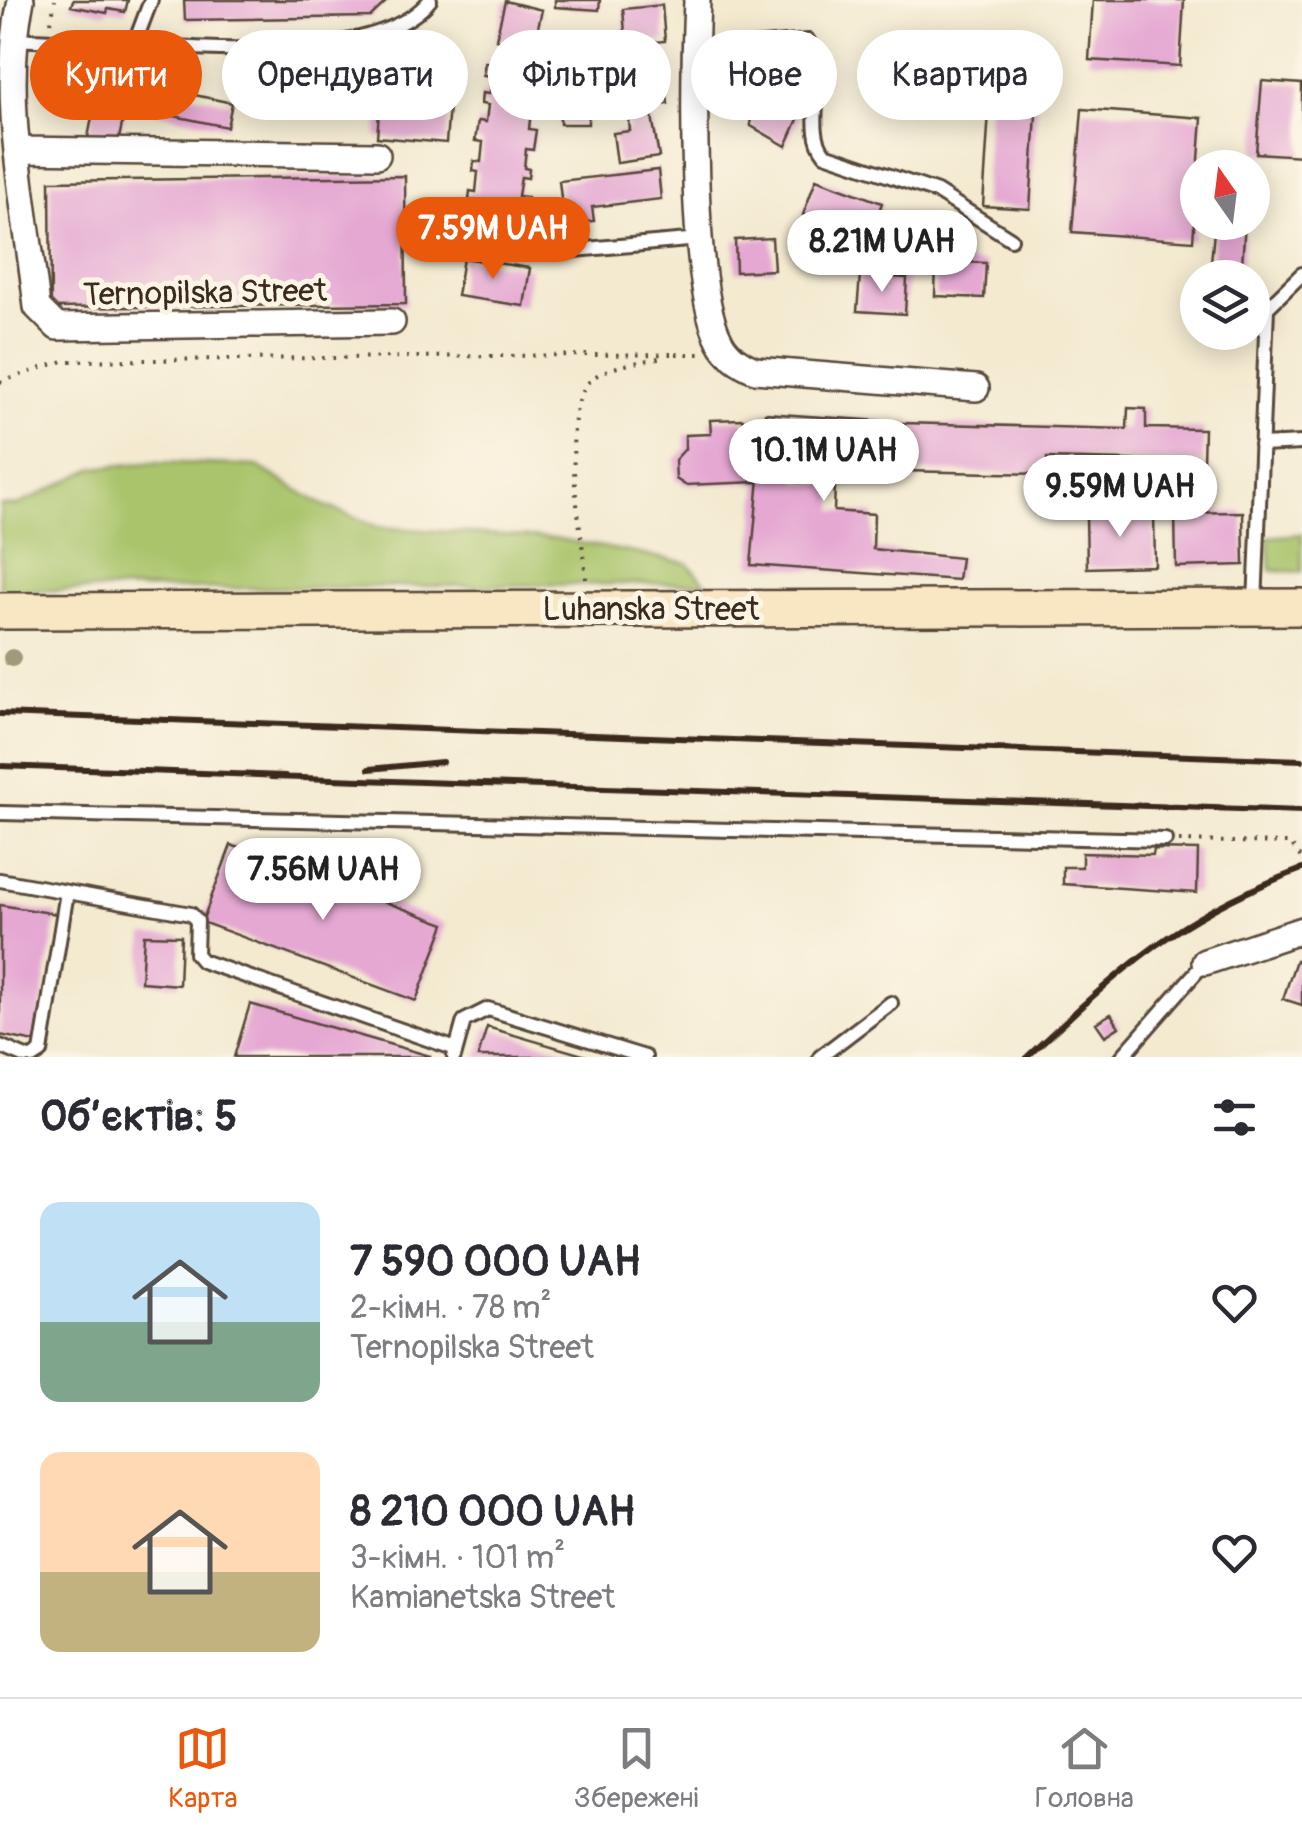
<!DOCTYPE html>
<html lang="uk">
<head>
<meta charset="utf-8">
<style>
  body { margin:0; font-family:Pangolin,sans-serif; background:#f2f2f3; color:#2b2b33; height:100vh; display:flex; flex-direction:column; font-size:38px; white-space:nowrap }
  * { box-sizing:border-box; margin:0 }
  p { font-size:32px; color:#7c7c81 }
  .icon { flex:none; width:55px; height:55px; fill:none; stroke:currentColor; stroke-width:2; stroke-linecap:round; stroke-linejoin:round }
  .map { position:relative; height:1057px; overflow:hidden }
  .details { display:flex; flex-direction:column; background:#fff; flex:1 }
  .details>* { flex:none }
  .top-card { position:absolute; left:30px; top:30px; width:1242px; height:90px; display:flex; gap:20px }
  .needle { width:65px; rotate:346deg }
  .tools { position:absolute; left:1180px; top:150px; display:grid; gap:20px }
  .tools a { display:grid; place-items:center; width:90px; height:90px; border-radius:50%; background:#fff; box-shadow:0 5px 25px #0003; font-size:50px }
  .price { position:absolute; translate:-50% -85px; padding:0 22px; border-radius:35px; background:#fff; color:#222; font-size:32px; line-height:65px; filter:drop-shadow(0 2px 5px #0008) }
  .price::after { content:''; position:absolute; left:50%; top:60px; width:30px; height:22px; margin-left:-15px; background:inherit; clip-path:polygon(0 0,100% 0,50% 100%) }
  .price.on { background:#ea580c; color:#fff }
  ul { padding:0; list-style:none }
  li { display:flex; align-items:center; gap:30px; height:250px; padding:0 40px }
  li span { display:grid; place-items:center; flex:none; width:280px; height:200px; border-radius:20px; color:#555 }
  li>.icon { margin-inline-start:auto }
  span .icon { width:120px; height:120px; fill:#fffc; stroke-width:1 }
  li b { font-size:42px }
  h2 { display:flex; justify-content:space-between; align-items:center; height:120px; padding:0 40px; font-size:42px }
  .pill { padding:0 35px; border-radius:45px; background:#fff; box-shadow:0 5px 25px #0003; font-size:35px; line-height:90px }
  .pill.on { background:#ea580c; color:#fff }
  .tabs { display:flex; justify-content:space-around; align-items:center; height:140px; border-top:2px solid #e1e1e2; background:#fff; font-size:28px; color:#7c7c81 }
  .tabs a { display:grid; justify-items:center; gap:5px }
  .tabs .on { color:#ea580c }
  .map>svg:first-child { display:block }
  .green { fill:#a9c46a; stroke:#727744; stroke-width:2.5 }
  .building { fill:#e5a8d3 }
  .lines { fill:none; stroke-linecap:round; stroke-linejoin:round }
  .lane-casing { stroke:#574739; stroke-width:18 }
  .street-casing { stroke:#574739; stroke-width:30 }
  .secondary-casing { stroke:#574739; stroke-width:40 }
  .path { stroke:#574739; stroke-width:4; stroke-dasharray:2.5 8; stroke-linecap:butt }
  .lane { stroke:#fff; stroke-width:12 }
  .street { stroke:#fff; stroke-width:25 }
  .secondary { stroke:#f9e7c3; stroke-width:35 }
  .rail { stroke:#3b2a1e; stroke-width:6 }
  .tree { fill:#a09a7b }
  .labels { text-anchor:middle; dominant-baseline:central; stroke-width:10; stroke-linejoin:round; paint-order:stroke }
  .street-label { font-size:32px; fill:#3b2a1e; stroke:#fcf5e5 }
</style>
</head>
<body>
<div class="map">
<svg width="1302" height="1057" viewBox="0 0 1302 1057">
  <rect width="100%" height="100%" fill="#fcf5e5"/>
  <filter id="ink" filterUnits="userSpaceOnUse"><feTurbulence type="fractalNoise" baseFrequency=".01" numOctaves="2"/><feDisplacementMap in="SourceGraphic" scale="20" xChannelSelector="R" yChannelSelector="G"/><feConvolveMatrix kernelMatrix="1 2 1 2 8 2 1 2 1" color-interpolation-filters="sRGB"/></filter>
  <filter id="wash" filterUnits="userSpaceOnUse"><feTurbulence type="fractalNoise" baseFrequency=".0048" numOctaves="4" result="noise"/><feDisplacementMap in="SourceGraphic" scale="40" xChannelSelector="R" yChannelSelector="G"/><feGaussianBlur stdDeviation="2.25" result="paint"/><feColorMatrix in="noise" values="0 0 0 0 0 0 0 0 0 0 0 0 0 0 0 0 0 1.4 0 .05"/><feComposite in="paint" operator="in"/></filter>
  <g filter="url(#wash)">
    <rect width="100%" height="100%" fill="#f3ead0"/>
    <!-- green -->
    <path class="green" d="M153 462 257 466 323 505 378 527 559 539 687 563 706 583 0 591V505L16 506 94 468Z
      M1302 534V572L1271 570 1268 537Z"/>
    <g id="blocks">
      <!-- building -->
      <path class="building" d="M73 0H128L125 12 108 9 107 13 71 6Z
        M184 0H388L370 17 185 20Z
        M555 0H600L599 10 555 7Z
        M1093 0H1184L1180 66 1089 60Z
        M505 1 542 10 533 49 496 39Z
        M662 5 665 41 626 45 623 9Z
        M784 45 787 55 808 61 812 88 786 146 751 126 742 55Z
        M384 52 453 57 446 143 377 137Z
        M653 54 654 66 664 64 668 104 620 111 615 68 627 67 626 58Z
        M485 62 544 70 543 82 535 81 532 101 539 102 538 111 531 110 529 129 536 130 533 150 526 149 524 168 529 169 528 178 521 177 518 196 528 197 526 207 469 200 470 191 476 192 478 172 473 171 474 161 481 162 483 142 475 141 478 121 486 122 488 105 481 104 482 93 489 94 491 76 483 75Z
        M992 63 1039 66 1030 209 983 206Z
        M101 75 232 103 227 127 126 106 118 143 88 137Z
        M1262 81 1302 84V156L1256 153Z
        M560 92H588V124H560Z
        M1082 109 1202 118 1193 241 1072 232Z
        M652 116 659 157 617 163 613 133 630 131 629 120Z
        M658 170 661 199 592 207 594 221 564 224 559 181Z
        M405 176 406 304 51 308 50 181Z
        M816 179 882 203 872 230 827 214 824 222 803 215Z
        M1215 222H1245L1242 264 1211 262Z
        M772 238 774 270 736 272 735 240Z
        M463 258 530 268 524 306 457 296Z
        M936 261 986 263 984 298 935 296Z
        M860 275 907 278 905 314 857 311Z
        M1128 408 1146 409V428L1204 429 1203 462 1047 458V474L902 471 903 423 1127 429Z
        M765 413 879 421 875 467 799 462 797 482 835 484 834 511 874 514 873 549 961 558 958 580 751 565Z
        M743 419 744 433 755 432 757 482 685 485 676 479 675 460 685 449V435L711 434 710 420Z
        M1243 512 1244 565 1176 567 1175 513Z
        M1154 513 1155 566 1087 568 1086 514Z
        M231 845 445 924 416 1001 202 922Z
        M1154 849 1198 850 1197 893 1063 884V867H1082V853L1153 855Z
        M0 905 57 914 35 1042 0 1035Z
        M144 935 181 936 179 985 141 982Z
        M1296 960 1302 962V1005L1283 999Z
        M250 1004 430 1056V1057H234Z
        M1111 1014 1119 1027 1105 1036 1096 1023Z
        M487 1027 586 1056V1057H478Z"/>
    </g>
  </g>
  <g filter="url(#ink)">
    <use href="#blocks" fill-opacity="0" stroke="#574739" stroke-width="2.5"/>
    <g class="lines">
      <!-- lane casing -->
      <g class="lane-casing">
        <path id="lane" d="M13 39 134 45 151 0
          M134 45C209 49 380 63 430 0
          M695 51 808 41C830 81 802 126 825 154L937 192 1011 239
          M551 252 700 239
          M1261 445 1302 443
          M1255 605 1267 308 1302 274
          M0 813 1165 840
          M0 880 191 914 197 921 196 954 202 961 456 1049
          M0 1046 26 1057
          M33 1057 41 1052 67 892
          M454 1057 464 1021 488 1009 645 1057
          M820 1057 891 1003
          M1122 1057 1205 962"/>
      </g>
      <!-- street casing -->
      <g class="street-casing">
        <path id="street" d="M21 0C0 99 26 207 37 307L57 327 392 322
          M697 0C694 71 689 284 720 341 727 355 740 364 755 370L976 388
          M19 150 377 155
          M1205 962 1302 930"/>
      </g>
      <!-- secondary casing -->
      <g class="secondary-casing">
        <path id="secondary" d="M0 611 1302 607"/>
      </g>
      <!-- path -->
      <path class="path" d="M51 22 55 0
        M676 354H701
        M0 382 63 361 675 354
        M586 579C583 532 555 409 593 378 609 365 646 362 666 356
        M1179 841 1290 843 1302 859"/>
      <!-- lane -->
      <use href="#lane" class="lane"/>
      <!-- street -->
      <use href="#street" class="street"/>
      <!-- secondary -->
      <use href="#secondary" class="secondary"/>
      <!-- rail -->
      <path class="rail" d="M0 714 1302 760
        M0 766 285 776
        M369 769 442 762
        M271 777 1302 811
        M1027 1057C1122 968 1177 916 1302 869"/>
    </g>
    <!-- trees -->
    <circle class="tree" cx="12" cy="658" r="9"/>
  </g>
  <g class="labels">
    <!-- street labels -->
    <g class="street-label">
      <text transform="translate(205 293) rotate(-1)">Ternopilska Street</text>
      <text x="651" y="610">Luhanska Street</text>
    </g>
  </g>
</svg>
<div class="tools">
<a><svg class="needle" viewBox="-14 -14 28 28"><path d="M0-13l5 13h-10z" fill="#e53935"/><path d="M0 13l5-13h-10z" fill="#7c7c81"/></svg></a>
<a><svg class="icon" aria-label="layers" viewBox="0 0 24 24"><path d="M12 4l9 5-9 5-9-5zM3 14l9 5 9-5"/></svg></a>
</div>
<b class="price on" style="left:493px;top:282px">7.59M UAH</b>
<b class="price" style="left:882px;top:295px">8.21M UAH</b>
<b class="price" style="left:824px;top:504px">10.1M UAH</b>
<b class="price" style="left:1120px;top:540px">9.59M UAH</b>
<b class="price" style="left:323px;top:923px">7.56M UAH</b>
<div class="top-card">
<a class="pill on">Купити</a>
<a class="pill">Орендувати</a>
<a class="pill">Фільтри</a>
<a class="pill">Нове</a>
<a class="pill">Квартира</a>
</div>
</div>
<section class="details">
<h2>Об’єктів: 5<svg class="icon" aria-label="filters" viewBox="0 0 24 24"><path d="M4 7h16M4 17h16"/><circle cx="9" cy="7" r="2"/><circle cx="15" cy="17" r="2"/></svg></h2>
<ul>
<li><span style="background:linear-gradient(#bfe0f5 60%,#7fa58c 0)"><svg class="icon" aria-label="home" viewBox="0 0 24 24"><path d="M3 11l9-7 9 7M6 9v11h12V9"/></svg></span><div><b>7 590 000 UAH</b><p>2-кімн. · 78 m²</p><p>Ternopilska Street</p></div><svg class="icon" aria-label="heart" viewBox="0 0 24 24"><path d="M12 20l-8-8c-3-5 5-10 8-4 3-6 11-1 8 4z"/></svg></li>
<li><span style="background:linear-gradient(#ffd9b3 60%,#c2b280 0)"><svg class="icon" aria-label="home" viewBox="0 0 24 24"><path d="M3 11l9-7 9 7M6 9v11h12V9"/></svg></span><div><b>8 210 000 UAH</b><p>3-кімн. · 101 m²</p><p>Kamianetska Street</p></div><svg class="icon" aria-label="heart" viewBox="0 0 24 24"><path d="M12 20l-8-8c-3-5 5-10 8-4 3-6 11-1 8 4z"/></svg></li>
</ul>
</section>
<nav class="tabs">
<a class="on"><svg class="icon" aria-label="map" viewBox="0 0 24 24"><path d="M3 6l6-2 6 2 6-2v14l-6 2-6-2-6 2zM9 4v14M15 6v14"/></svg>Карта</a>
<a><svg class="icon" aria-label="saved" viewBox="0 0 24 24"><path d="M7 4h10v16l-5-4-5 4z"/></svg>Збережені</a>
<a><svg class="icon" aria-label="home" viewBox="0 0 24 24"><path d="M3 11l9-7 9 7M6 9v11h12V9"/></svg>Головна</a>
</nav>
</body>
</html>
